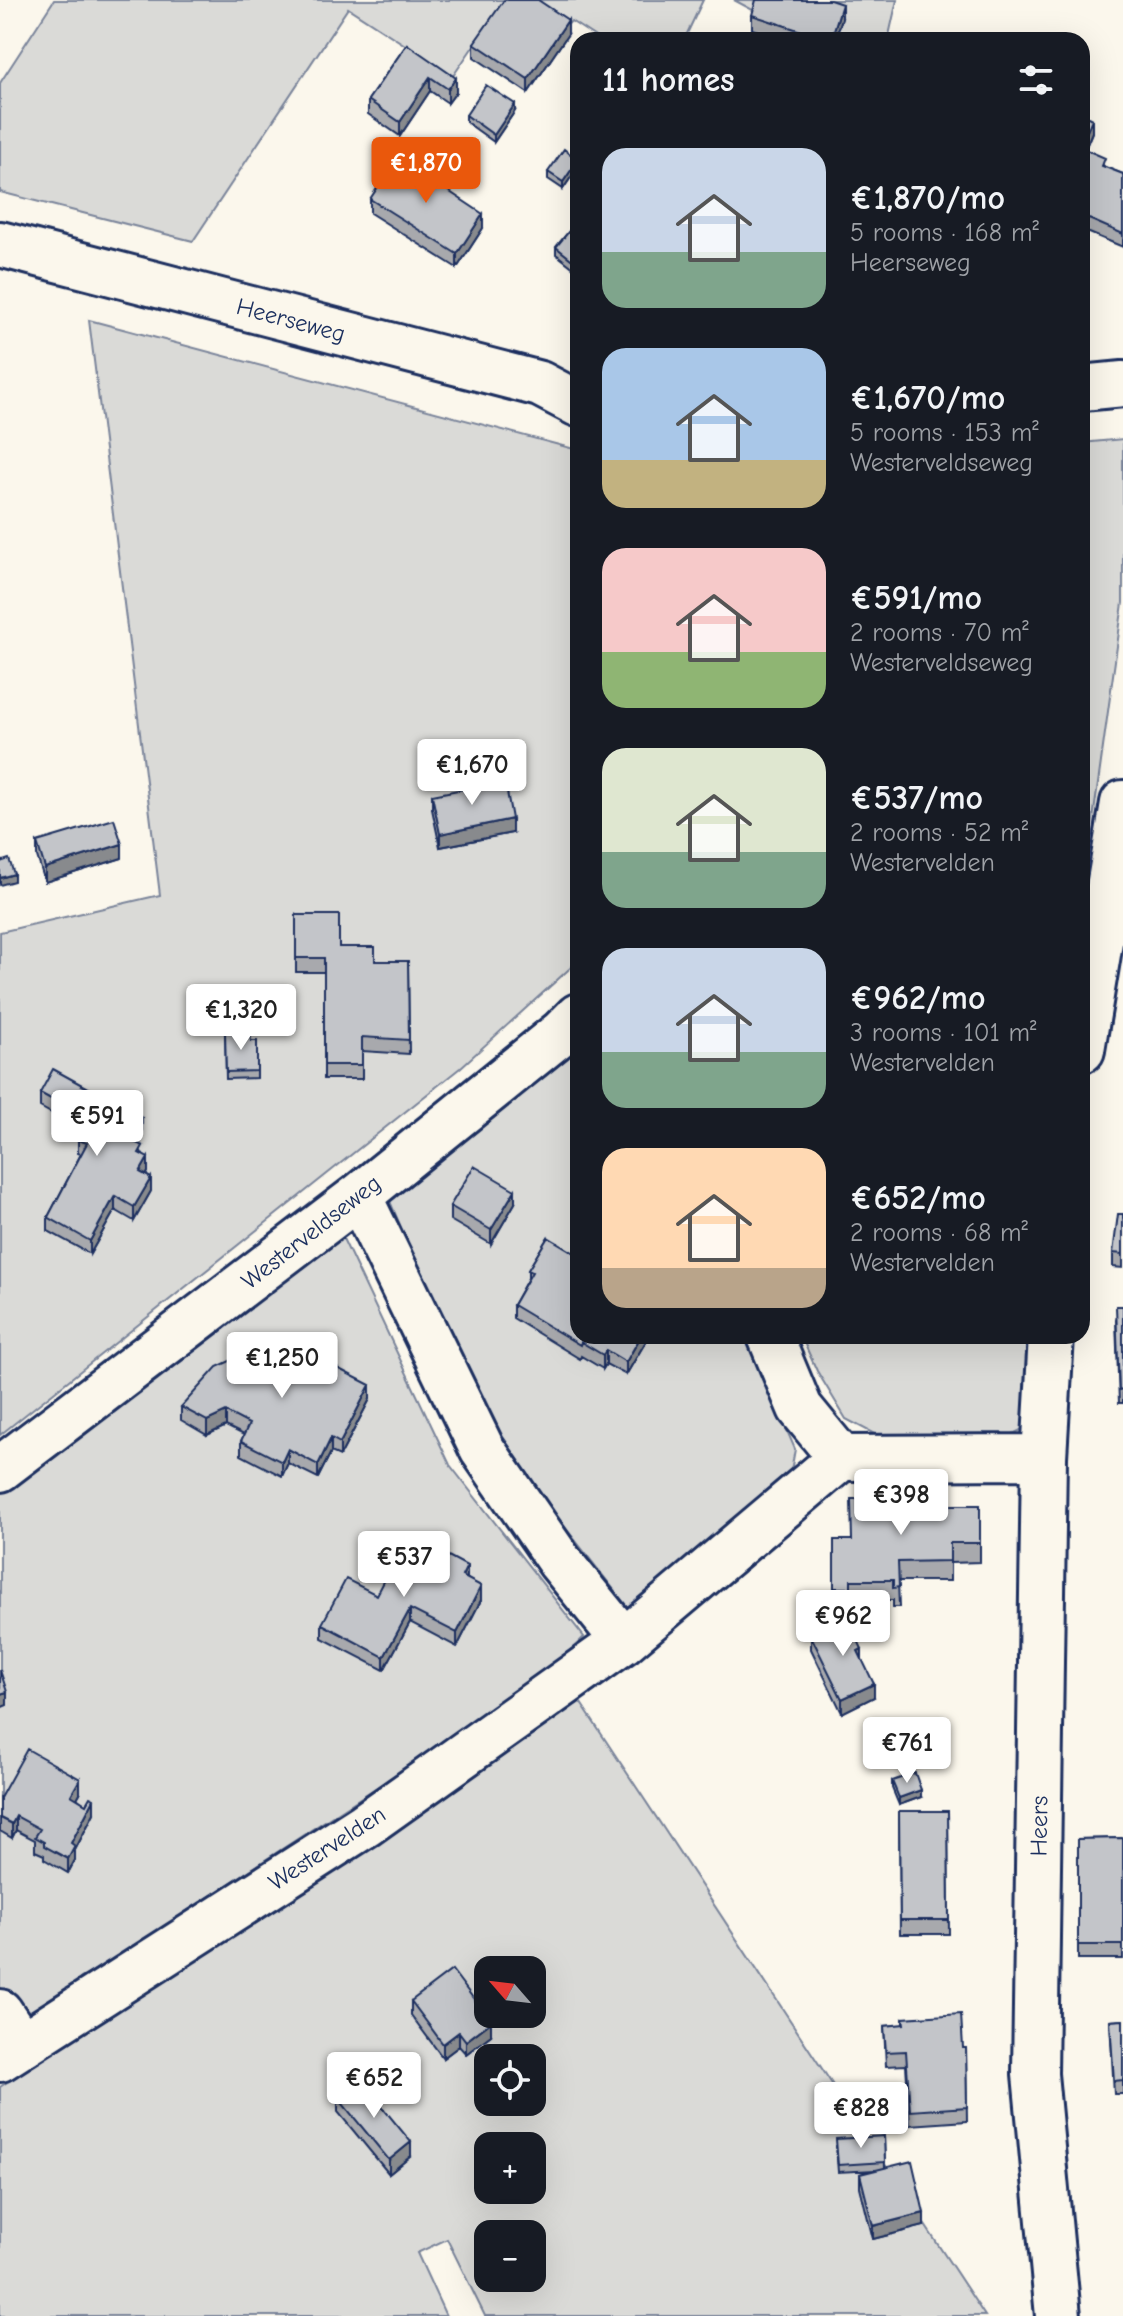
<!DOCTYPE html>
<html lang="en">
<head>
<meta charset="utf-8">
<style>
  body { margin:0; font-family:"Comic Neue",sans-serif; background:#20242c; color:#f1f3f6; height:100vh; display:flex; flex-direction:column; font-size:30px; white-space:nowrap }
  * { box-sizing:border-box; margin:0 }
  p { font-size:26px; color:#9ea1a6 }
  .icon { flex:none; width:44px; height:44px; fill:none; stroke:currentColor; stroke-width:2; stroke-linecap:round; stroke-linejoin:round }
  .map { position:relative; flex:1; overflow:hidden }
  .panel { position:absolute; left:570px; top:32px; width:520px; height:1312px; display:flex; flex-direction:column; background:#171b24; border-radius:24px; box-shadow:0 8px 32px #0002 }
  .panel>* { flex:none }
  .needle { width:52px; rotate:298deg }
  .fabs { position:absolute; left:474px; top:1956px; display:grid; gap:16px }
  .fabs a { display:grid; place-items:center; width:72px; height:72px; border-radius:16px; background:#171b24; box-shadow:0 8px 32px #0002; font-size:40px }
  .price { position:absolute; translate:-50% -68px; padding:0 18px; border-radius:8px; background:#fff; color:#222; font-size:26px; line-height:52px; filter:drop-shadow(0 2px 4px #0008) }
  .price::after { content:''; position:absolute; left:50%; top:48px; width:24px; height:18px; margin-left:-12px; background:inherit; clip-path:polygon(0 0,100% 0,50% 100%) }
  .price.current { background:#ea580c; color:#fff }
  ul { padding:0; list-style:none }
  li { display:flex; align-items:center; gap:24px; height:200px; padding:0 32px }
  li span { display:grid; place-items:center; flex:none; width:224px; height:160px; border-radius:24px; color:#555 }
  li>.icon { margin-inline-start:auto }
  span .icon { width:96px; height:96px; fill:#fffc; stroke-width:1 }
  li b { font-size:34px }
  h2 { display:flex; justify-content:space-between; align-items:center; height:96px; padding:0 32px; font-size:34px }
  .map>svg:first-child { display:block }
  .green { fill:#dadad7; stroke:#7a849a; stroke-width:2; fill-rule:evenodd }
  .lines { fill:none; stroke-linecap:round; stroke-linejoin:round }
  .street-casing { stroke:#1b2f5e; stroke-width:50 }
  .secondary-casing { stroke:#1b2f5e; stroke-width:50 }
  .street { stroke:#fbf7ec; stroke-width:44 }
  .secondary { stroke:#fbf7ec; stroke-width:44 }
  .wall { fill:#a8a9ad; stroke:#1b2f5e; stroke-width:2 }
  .shaded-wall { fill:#888a8d; stroke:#1b2f5e; stroke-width:2 }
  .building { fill:#c3c5c9; stroke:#1b2f5e; stroke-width:2 }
  .labels { text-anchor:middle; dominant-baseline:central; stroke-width:6; stroke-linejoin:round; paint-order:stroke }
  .street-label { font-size:24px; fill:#1b2f5e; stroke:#fbf7ec }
</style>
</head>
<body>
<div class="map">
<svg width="1123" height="2316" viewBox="0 0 1123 2316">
  <rect width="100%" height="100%" fill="#fbf7ec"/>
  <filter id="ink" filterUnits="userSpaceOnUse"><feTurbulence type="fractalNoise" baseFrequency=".0125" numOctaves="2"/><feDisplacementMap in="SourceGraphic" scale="16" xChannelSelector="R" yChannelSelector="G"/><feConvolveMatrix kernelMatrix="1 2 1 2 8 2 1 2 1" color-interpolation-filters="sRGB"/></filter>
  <g filter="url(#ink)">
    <!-- green -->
    <path class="green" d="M54 0H505L453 76 348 8 193 241 0 192V83Z
      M528 0H703L684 40H600L571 21 566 27Z
      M734 0H897L888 40H809Z
      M89 320 578 450V961L460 1068 0 1435V932L160 895Z
      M1123 439V603L1082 899V443Z
      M578 1045V1336H746L795 1449 787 1494 630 1610 484 1424 389 1199Z
      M338 1228 450 1465 584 1637C552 1671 508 1690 475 1723L103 1966 81 1978 64 1993 0 2035V1490Z
      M801 1336H1033L1023 1429 1000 1440 880 1437 846 1419 817 1371Z
      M577 1697 985 2316H485L447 2239 417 2253 446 2316H0V2087ZM488 1970H532V2014H488ZM488 2058H532V2102H488ZM488 2146H532V2190H488ZM488 2234H532V2278H488Z"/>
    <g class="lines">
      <!-- street casing -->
      <g class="street-casing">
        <path id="street" d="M1082 1050 1123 803
          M359 1196 482 1449 560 1562 624 1641
          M770 1336 800 1408 841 1458
          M1051 1336 1044 1457 1035 2074 1058 2316
          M0 1469 359 1196 562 1032 578 1016
          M0 2012 22 2045
          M0 2059 365 1825 624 1641 841 1458 1044 1457"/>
      </g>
      <!-- secondary casing -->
      <g class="secondary-casing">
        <path id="secondary" d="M0 244 540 384 578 404
          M1082 388 1123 384"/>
      </g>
      <!-- street -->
      <use href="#street" class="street"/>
      <!-- secondary -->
      <use href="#secondary" class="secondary"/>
    </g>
    <!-- wall -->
    <path class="wall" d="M752 15 842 18 835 40H787L752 29Z
      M568 34 528 93 474 57V43Z
      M407 44 456 92 448 103 430 91 400 136 368 114V100Z
      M515 111 494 142 466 122V115Z
      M1082 114 1092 132 1085 149 1105 167 1123 174V247L1082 230Z
      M578 159V167L563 189 548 179V172Z
      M422 173 483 228 457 268 370 213V199Z
      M578 220 575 269 556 254V247Z
      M432 795 512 833 440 847 432 809Z
      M37 842 122 858 45 882 37 856Z
      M296 915 339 947 375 961H408L409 1054 362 1051V1079H324V972H296Z
      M225 1032 251 1041H257V1078L226 1079Z
      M40 1093 142 1132 136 1143 143 1155 148 1172 146 1175 151 1191 134 1221 115 1210 90 1254 48 1231V1217L81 1154 78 1153V1140L83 1131 40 1107Z
      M515 1203 491 1244 450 1220V1206Z
      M1123 1214V1268L1113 1267V1253Z
      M548 1237 578 1336H649L626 1375 606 1364 603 1369 581 1356 580 1359 513 1318V1305L528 1278V1270Z
      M1123 1306V1403H1119L1116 1320Z
      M370 1399 340 1456 331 1452 318 1478 288 1463 282 1476 241 1455V1441L244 1435 226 1426 207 1435 181 1420V1407Z
      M980 1505V1562L950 1563V1581H898L899 1607H893V1600H851V1607H834V1540H852L884 1506Z
      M467 1578 481 1600 457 1647 410 1622 384 1670 322 1638V1624L377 1595Z
      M811 1636 874 1697 842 1713 811 1649Z
      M892 1781 921 1797 899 1805 892 1788Z
      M80 1793 77 1798 94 1813 75 1850V1860L68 1873 44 1859V1855L35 1851V1840L16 1830 12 1838 0 1831V1798Z
      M899 1811H948L949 1934H900Z
      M1123 1838V1959H1078V1839Z
      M411 2001 491 2035 466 2054 459 2046 443 2058 411 2015Z
      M903 2018 963 2048H966L967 2121 910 2125 906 2065 886 2066 884 2026 903 2025Z
      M1123 2020V2094H1114L1110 2021Z
      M338 2098 411 2156 389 2174 338 2112Z
      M884 2136 885 2168 924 2226 873 2239 860 2187V2174L875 2170 838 2172 836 2146Z"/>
    <!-- shaded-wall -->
    <path class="shaded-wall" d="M842 4V18L835 40H831Z
      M568 20V34L528 93V79Z
      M430 77V91L400 136V122Z
      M456 78V92L448 103V89Z
      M515 104V111L494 142V135Z
      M1092 119V132L1082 156V143Z
      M578 160V167L563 189V182Z
      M483 214V228L457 268V254Z
      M578 258V265L575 269V262Z
      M512 819V833L440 847V834Z
      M122 844V858L45 882V868Z
      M14 874V881L0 885V878Z
      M142 1118V1132L130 1153V1140Z
      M148 1158V1172L140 1186V1172Z
      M151 1178V1191L134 1221V1207Z
      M515 1190V1203L491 1244V1230Z
      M115 1196V1210L90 1254V1241Z
      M641 1336H649L626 1375V1362Z
      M606 1350V1364L603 1369V1355Z
      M370 1385V1399L340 1456V1443Z
      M226 1412V1426L207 1435V1421Z
      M331 1438V1452L318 1478V1465Z
      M288 1449V1463L282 1476V1462Z
      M467 1566V1580L462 1576Z
      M481 1586V1600L457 1647V1633Z
      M410 1609V1622L384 1670V1657Z
      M862 1649V1662L858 1651Z
      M874 1684V1697L842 1713V1699Z
      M7 1692V1705L0 1708V1694Z
      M80 1779V1793L71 1809V1795Z
      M921 1790V1797L899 1805V1798Z
      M94 1799V1813L75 1850V1860L68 1873V1859L71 1843Z
      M16 1816V1830L12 1838V1824Z
      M491 2022V2035L466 2054V2041Z
      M459 2032V2046L443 2058V2044Z
      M411 2142V2156L389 2174V2160Z
      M924 2213V2226L873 2239V2226Z"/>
    <!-- building -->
    <path class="building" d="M504 0H538L568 20 528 79 474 43Z
      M756 0H830L842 4 831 40H829L752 15Z
      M407 44 456 78 448 89 430 77 400 122 368 100Z
      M486 85 515 104 494 135 466 115Z
      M1082 114 1092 119 1082 143Z
      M1082 148 1105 158 1102 166 1123 174V234L1082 216Z
      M564 149 578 160 563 182 548 172Z
      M400 154 422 169 420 172 483 214 457 254 370 199Z
      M578 220V258L575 262 556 247Z
      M505 781 512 819 440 834 432 795Z
      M114 819 122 844 45 868 37 842Z
      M9 859 14 874 0 878V862Z
      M296 915H339V947H375V961H408L409 1040 362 1037V1065H324V958H296Z
      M225 1032H250L251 1041H257V1071L226 1072Z
      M53 1069 142 1118 130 1140 143 1146 139 1153 148 1158 140 1172 151 1178 134 1207 115 1196 90 1241 48 1217 87 1143 78 1140 89 1120 40 1093Z
      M474 1166 515 1190 491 1230 450 1206Z
      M1118 1214H1123V1254L1113 1253Z
      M548 1237 578 1255V1268L576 1272 578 1273V1336H641L626 1362 606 1350 603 1355 581 1342 580 1345 513 1305 532 1272 528 1270Z
      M1116 1306H1123V1389L1119 1390Z
      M279 1338 370 1385 340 1443 331 1438 318 1465 288 1449 282 1462 241 1441 249 1424 226 1412 207 1421 181 1407 217 1367Z
      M851 1499H884V1506H902V1499H937V1505H980V1543H950V1561L898 1562 899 1587 893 1588V1580H851V1588H834V1540H852Z
      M403 1545 422 1555 428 1545 467 1566 462 1576 481 1586 457 1633 410 1609 384 1657 322 1624 346 1579 377 1595Z
      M848 1618 862 1649 858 1651 874 1684 842 1699 811 1636Z
      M0 1670 7 1692 0 1694Z
      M27 1749 80 1779 71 1795 86 1804 90 1797 94 1799 71 1843 75 1846 68 1859 44 1846V1842L35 1837 40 1829 16 1816 12 1824 0 1818V1798Z
      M915 1773 921 1790 899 1798 892 1781Z
      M899 1811H948L949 1920H900Z
      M1123 1838V1945H1078V1839Z
      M452 1970 491 2022 466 2041 459 2032 443 2044 411 2001Z
      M961 2014 963 2048H966L967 2107 910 2111 906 2051 886 2052 884 2026 904 2024 903 2018Z
      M1123 2020V2080L1114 2081 1110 2021Z
      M360 2080 411 2142 389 2160 338 2098Z
      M884 2136 885 2162 838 2165 836 2139Z
      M912 2161 924 2213 873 2226 860 2174Z"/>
  </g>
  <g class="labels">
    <!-- street labels -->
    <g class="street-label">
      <text transform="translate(291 320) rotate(15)">Heerseweg</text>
      <text transform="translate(311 1232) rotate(-38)">Westerveldseweg</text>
      <text transform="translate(1039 1826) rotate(-89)">Heers</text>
      <text transform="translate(327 1848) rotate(-33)">Westervelden</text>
    </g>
  </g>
</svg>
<div class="fabs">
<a><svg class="needle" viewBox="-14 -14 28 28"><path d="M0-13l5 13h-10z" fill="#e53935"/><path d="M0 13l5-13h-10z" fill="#9ea1a6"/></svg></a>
<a><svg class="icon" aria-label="locate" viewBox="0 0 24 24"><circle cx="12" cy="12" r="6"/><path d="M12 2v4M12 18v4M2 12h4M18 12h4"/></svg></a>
<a>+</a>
<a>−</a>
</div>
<b class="price current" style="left:426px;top:205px">€1,870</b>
<b class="price" style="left:472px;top:807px">€1,670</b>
<b class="price" style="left:241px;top:1052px">€1,320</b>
<b class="price" style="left:97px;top:1158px">€591</b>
<b class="price" style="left:282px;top:1400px">€1,250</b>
<b class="price" style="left:901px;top:1537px">€398</b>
<b class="price" style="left:404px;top:1599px">€537</b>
<b class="price" style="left:843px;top:1658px">€962</b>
<b class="price" style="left:907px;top:1785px">€761</b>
<b class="price" style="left:374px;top:2120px">€652</b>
<b class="price" style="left:861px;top:2150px">€828</b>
<section class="panel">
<h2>11 homes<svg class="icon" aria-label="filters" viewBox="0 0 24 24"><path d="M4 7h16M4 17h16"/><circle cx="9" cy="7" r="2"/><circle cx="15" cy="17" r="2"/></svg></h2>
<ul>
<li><span style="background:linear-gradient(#c9d6e8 65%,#7fa58c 0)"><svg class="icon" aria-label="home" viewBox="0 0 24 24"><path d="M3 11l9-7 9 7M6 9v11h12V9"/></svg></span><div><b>€1,870/mo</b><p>5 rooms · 168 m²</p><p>Heerseweg</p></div></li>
<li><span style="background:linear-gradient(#a9c7e8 70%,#c2b280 0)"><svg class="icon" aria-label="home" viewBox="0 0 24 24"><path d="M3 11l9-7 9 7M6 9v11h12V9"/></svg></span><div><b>€1,670/mo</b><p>5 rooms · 153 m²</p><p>Westerveldseweg</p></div></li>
<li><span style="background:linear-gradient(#f6c9c9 65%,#8fb573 0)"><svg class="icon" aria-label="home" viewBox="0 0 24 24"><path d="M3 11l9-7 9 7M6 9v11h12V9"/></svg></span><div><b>€591/mo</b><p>2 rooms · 70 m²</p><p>Westerveldseweg</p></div></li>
<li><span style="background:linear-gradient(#dfe7d0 65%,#7fa58c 0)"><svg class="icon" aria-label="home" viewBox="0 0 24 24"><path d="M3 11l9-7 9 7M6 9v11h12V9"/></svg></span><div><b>€537/mo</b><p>2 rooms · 52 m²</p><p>Westervelden</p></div></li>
<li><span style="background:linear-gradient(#c9d6e8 65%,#7fa58c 0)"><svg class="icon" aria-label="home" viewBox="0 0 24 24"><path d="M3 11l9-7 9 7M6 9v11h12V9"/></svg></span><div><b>€962/mo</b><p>3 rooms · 101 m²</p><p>Westervelden</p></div></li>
<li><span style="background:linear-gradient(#ffd9b3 75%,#b9a48a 0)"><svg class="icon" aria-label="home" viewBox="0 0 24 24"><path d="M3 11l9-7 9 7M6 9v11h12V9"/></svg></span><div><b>€652/mo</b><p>2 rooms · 68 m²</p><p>Westervelden</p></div></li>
</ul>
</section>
</div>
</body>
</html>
